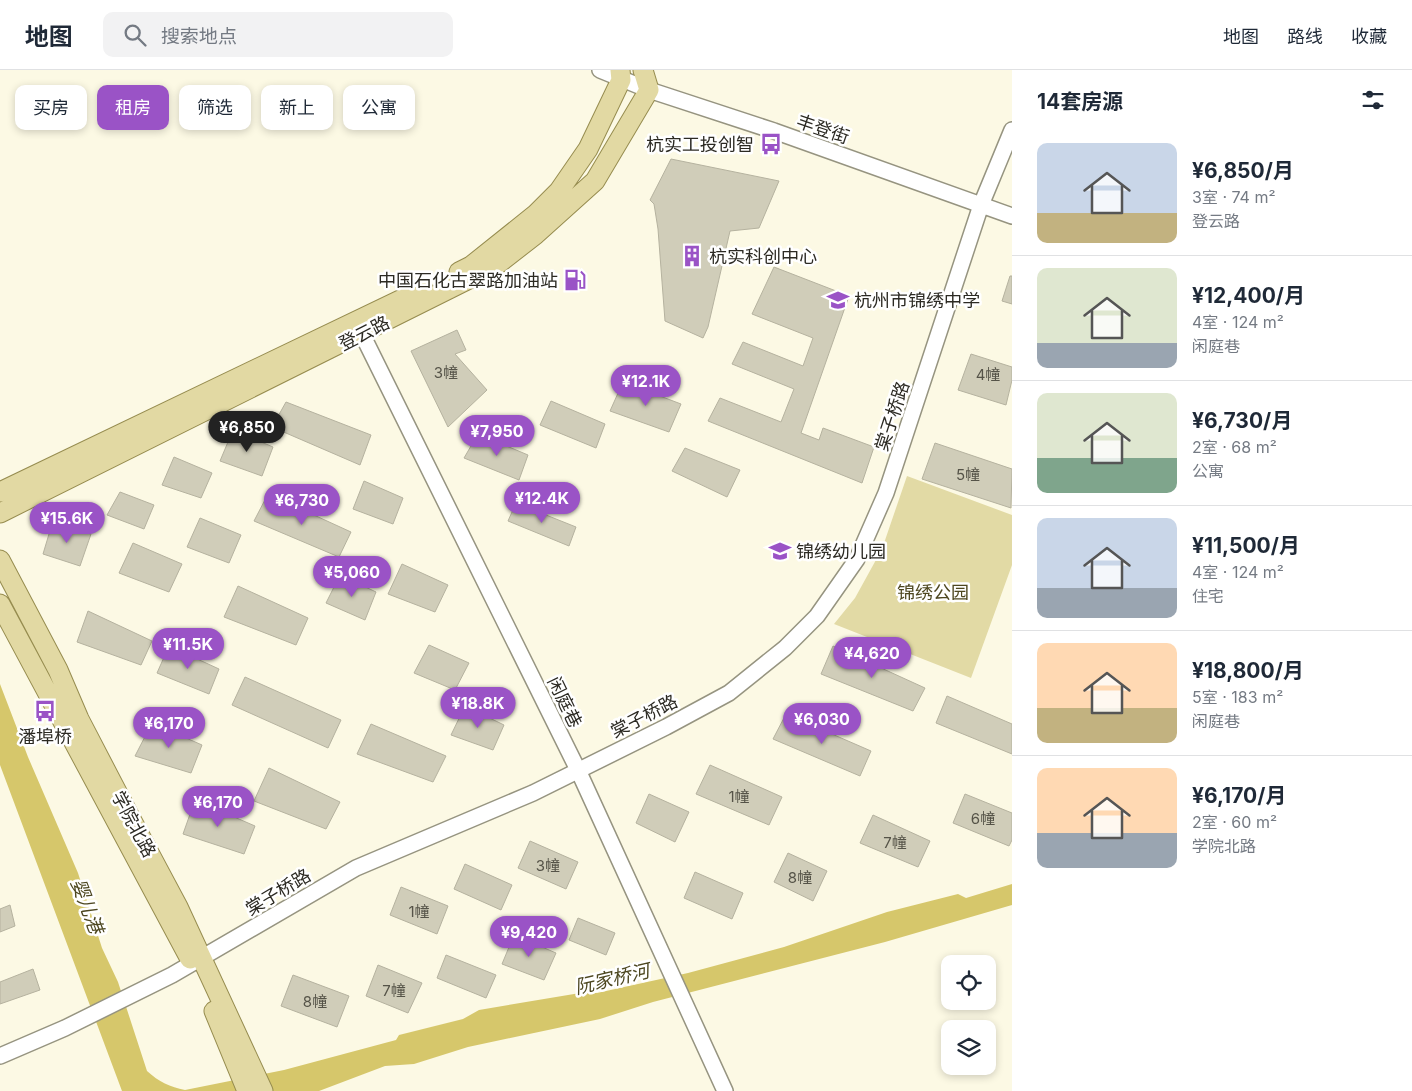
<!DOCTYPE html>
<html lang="zh">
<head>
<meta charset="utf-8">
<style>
  body { margin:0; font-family:Inter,"Noto Sans SC",sans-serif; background:#f2f2f3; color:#1f2937; height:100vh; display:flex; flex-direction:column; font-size:19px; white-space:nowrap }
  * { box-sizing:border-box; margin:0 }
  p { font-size:16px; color:#747a83 }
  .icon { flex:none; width:28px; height:28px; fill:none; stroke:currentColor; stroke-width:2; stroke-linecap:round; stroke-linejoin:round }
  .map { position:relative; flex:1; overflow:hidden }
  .side { display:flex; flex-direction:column; background:#fff; width:400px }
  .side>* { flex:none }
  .banner { position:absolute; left:15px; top:15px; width:475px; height:45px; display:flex; gap:10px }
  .buttons { position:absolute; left:941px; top:885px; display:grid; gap:10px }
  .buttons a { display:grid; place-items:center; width:55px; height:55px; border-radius:10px; background:#fff; box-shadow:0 2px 8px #0003; font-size:25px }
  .price { position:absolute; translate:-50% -42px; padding:0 11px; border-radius:18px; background:#9a53c6; color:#fff; font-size:16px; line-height:32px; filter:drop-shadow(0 1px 2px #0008) }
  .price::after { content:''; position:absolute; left:50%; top:30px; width:15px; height:11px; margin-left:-8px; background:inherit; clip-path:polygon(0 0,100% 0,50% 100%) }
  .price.current { background:#222; color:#fff }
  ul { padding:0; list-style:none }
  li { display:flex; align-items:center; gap:15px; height:125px; padding:0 25px }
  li+li { border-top:1px solid #e0e1e3 }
  li span { display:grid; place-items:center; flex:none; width:140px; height:100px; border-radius:10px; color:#555 }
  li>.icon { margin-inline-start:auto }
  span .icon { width:60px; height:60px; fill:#fffc; stroke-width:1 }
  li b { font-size:21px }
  h2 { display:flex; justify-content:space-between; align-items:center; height:60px; padding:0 25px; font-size:21px }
  .tag { padding:0 18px; border-radius:10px; background:#fff; box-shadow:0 2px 8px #0003; font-size:18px; line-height:45px }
  .tag.current { background:#9a53c6; color:#fff }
  header { display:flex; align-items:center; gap:30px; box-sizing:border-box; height:70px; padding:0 25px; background:#fff; border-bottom:1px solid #e0e1e3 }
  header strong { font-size:24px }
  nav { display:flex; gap:28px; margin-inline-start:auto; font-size:18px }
  .search { width:350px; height:45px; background:#f2f2f3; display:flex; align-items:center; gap:12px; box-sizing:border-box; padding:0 18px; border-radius:10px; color:#747a83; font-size:19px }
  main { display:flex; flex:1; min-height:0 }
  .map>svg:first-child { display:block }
  .green { fill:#e2daa5 }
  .water { fill:#d6c76b }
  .building { fill:#d0cdb9; stroke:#b5b29f }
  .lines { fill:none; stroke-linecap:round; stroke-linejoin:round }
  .minor-casing { stroke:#969480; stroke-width:18 }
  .major-casing { stroke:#968c4f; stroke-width:21 }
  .minor { stroke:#fff; stroke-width:15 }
  .major { stroke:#e2d9a3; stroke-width:19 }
  .labels { text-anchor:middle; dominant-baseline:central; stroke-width:5; stroke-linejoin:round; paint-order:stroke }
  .number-label { font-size:15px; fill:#555348 }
  .street-label { font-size:18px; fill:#2c2a23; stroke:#fff }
  .poi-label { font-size:18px; fill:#2c2a23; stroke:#fff; text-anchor:start }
  .park-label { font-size:18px; fill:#4e4720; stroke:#fff }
  .water-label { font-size:19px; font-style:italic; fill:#4d4720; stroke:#fff }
</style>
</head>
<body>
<header>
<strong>地图</strong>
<div class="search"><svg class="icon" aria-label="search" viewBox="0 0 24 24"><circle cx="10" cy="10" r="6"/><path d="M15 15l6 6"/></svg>搜索地点</div>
<nav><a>地图</a><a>路线</a><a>收藏</a></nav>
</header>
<main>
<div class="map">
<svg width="1012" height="1021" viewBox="0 0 1012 1021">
  <rect width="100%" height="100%" fill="#fcf9e4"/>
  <!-- green -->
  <path class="green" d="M907 406 1012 445V495L971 608 834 554 855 528 882 479Z"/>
  <!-- water -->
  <path class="water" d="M0 614 28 687 78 803 102 878 118 912 147 1001C159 1012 170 1017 185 1020L284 1000 396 970 399 965 463 949 479 940 580 923H597L688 903 784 877 887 842 958 824 966 828 1012 814V835L885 872 653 932 600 949 468 977 414 994 385 996 319 1021H122L0 695Z"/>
  <!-- building -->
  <path class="building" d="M671 89 779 111 759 158 730 161 708 257 703 268 665 251 658 159 654 134 650 130Z
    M774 197 849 226 801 363 819 370 823 358 874 377 862 413 708 351 720 328 781 352 794 319 732 294 743 272 803 296 813 268 752 244Z
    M1010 206H1012V234L1002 231Z
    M457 260 466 280 455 284 487 320 448 357 411 281Z
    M971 284 1012 297V310L1006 335 958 320Z
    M623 312 681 334 669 362 610 341Z
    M551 331 605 354 596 378 540 355Z
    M286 332 371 365 360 395 272 357Z
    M233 360 273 377 262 406 220 391Z
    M478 364 528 385 519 410 464 388Z
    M935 373 1012 399 1011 438 922 409Z
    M685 378 740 400 727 427 672 401Z
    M174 387 212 403 201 428 162 415Z
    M364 411 403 428 393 454 353 439Z
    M120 422 154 435 144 459 107 445Z
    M268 424 351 462 339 487 254 451Z
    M516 433 576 457 569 476 508 451Z
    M200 448 241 465 229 493 187 477Z
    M52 454 91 464 80 496 43 484Z
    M133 473 182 494 169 522 119 503Z
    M402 494 448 515 435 542 388 524Z
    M340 505 376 522 365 550 326 533Z
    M238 516 308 548 296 575 224 547Z
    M88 541 152 571 141 595 77 572Z
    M429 575 469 593 455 620 414 603Z
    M169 576 219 599 209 624 157 603Z
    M833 576 925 618 913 641 821 604Z
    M245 607 341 650 328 678 232 635Z
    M947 626 1012 654V684L936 653Z
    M465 636 504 655 493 680 451 665Z
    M786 644 871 681 860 706 773 669Z
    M152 653 202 675 191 703 135 686Z
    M371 654 446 686 433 712 357 684Z
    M710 695 782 727 769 755 696 724Z
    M269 698 340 732 326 759 254 731Z
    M649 724 689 742 675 772 636 753Z
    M965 724 1012 743V770L1009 776 953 753Z
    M195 730 255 756 244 784 183 764Z
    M873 745 930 771 918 797 860 773Z
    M530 771 578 792 566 819 518 798Z
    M788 783 827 801 813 831 774 812Z
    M465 794 512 815 501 840 454 819Z
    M695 802 743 823 732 849 684 828Z
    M401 817 448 836 437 864 390 845Z
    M10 835 15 856 0 862V839Z
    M578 848 615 863 606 885 569 870Z
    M514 865 556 883 544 910 502 894Z
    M446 885 496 905 486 928 437 908Z
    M378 895 422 913 408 943 366 926Z
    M33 899 40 920 0 934V912Z
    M293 905 349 926 337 957 281 936Z"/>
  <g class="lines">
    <!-- minor casing -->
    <g class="minor-casing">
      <path id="minor" d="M600 0 649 20 774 61 1012 146
        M362 264 578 700 725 1021
        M0 986 65 958 172 905 356 798 533 723 666 657 729 623 785 578 817 546 857 489 886 423 981 135 1012 60"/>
    </g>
    <!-- major casing -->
    <g class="major-casing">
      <path id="major" d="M459 202 471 196 536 144 559 121 588 79 621 10 620 0
        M0 422 423 219
        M0 443 495 196 535 165 595 111 649 20 643 0
        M0 490 58 600 79 649 130 747 178 837 263 1021
        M0 534 190 889
        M214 941 247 1021"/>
    </g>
    <!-- minor -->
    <use href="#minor" class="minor"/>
    <!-- major -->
    <use href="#major" class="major"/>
  </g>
  <!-- icons -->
  <defs>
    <g id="bus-bare" transform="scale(1.725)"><path d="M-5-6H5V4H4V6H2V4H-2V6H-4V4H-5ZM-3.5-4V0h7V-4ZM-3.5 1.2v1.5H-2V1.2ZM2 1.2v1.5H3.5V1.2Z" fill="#9a53c6" stroke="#fff" stroke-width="2.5" paint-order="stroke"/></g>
    <g id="building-bare" transform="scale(1.725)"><path d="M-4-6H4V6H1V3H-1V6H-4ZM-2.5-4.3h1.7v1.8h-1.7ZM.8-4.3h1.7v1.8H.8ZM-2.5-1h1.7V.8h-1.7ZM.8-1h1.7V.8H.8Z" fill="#9a53c6" stroke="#fff" stroke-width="2.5" paint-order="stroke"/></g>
    <g id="fuel-bare" transform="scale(1.725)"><path d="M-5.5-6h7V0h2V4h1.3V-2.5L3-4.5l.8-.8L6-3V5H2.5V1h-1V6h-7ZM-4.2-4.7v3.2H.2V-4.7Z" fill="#9a53c6" stroke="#fff" stroke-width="2.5" paint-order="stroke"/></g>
    <g id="school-bare" transform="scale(1.725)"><path d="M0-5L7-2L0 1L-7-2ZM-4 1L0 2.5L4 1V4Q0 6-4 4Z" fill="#9a53c6" stroke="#fff" stroke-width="2.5" paint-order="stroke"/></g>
  </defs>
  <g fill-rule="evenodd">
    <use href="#bus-bare" x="771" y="74"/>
    <use href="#building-bare" x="692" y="186"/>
    <use href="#fuel-bare" x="575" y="210"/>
    <use href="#school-bare" x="838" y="230"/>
    <use href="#school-bare" x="780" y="481"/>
    <use href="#bus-bare" x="45" y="641"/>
  </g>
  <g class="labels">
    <!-- number labels -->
    <g class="number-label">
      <text x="446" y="302">3幢</text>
      <text x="988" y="304">4幢</text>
      <text x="968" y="404">5幢</text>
      <text x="739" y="726">1幢</text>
      <text x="983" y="748">6幢</text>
      <text x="895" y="772">7幢</text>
      <text x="548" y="795">3幢</text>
      <text x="800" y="807">8幢</text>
      <text x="419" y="841">1幢</text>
      <text x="394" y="920">7幢</text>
      <text x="315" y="931">8幢</text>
    </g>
    <!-- street labels -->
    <g class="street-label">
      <text transform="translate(823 59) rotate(19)">丰登街</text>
      <text transform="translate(364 263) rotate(-27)">登云路</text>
      <text transform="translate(892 346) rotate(-72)">棠子桥路</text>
      <text transform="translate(565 632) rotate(64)">闲庭巷</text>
      <text transform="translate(644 646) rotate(-27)">棠子桥路</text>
      <text transform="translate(134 754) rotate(62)">学院北路</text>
      <text transform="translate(278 822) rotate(-31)">棠子桥路</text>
    </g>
    <!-- poi labels -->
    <g class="poi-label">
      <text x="754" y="74" text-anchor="end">杭实工投创智</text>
      <text x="709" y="186">杭实科创中心</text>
      <text x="558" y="210" text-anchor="end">中国石化古翠路加油站</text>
      <text x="854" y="230">杭州市锦绣中学</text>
      <text x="796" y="481">锦绣幼儿园</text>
      <text x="45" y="666" text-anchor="middle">潘埠桥</text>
    </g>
    <!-- park labels -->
    <g class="park-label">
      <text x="933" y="522">锦绣公园</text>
    </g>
    <!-- water labels -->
    <g class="water-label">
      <text transform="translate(87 836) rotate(69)">婴儿港</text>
      <text transform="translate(612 909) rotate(-13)">阮家桥河</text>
    </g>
  </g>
</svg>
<div class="buttons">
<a><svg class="icon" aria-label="locate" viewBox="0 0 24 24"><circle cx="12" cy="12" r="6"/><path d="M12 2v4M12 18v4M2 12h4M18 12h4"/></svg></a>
<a><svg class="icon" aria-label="layers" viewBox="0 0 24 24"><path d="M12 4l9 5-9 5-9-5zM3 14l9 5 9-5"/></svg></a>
</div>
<b class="price" style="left:646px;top:337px">¥12.1K</b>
<b class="price current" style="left:247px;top:383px">¥6,850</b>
<b class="price" style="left:497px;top:387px">¥7,950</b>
<b class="price" style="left:542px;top:454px">¥12.4K</b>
<b class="price" style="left:302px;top:456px">¥6,730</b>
<b class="price" style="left:67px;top:474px">¥15.6K</b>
<b class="price" style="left:352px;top:528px">¥5,060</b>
<b class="price" style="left:188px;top:600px">¥11.5K</b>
<b class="price" style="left:872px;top:609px">¥4,620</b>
<b class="price" style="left:478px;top:659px">¥18.8K</b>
<b class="price" style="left:822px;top:675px">¥6,030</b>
<b class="price" style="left:169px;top:679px">¥6,170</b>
<b class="price" style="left:218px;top:758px">¥6,170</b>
<b class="price" style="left:529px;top:888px">¥9,420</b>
<div class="banner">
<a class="tag">买房</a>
<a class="tag current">租房</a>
<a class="tag">筛选</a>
<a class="tag">新上</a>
<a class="tag">公寓</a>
</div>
</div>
<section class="side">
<h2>14套房源<svg class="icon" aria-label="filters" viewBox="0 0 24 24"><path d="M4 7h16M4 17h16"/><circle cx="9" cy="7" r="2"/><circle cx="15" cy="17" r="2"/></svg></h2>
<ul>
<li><span style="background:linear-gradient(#c9d6e8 70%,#c2b280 0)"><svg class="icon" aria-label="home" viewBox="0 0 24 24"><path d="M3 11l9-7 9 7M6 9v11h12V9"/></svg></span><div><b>¥6,850/月</b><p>3室 · 74 m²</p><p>登云路</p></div></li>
<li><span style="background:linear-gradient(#dfe7d0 75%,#9aa5b1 0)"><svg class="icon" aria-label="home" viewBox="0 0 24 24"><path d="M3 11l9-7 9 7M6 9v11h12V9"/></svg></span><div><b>¥12,400/月</b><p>4室 · 124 m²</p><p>闲庭巷</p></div></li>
<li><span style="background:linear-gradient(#dfe7d0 65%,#7fa58c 0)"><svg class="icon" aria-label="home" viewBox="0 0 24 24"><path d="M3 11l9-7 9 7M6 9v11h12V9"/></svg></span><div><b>¥6,730/月</b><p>2室 · 68 m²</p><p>公寓</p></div></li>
<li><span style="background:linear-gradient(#c9d6e8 70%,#9aa5b1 0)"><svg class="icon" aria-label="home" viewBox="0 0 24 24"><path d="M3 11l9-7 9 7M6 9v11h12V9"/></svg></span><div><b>¥11,500/月</b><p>4室 · 124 m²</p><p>住宅</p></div></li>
<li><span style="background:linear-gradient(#ffd9b3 65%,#c2b280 0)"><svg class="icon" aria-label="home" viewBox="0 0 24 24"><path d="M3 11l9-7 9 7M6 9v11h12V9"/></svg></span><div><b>¥18,800/月</b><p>5室 · 183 m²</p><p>闲庭巷</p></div></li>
<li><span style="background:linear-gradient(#ffd9b3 65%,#9aa5b1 0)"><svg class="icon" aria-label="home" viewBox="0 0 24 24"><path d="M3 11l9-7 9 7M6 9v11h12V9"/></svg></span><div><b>¥6,170/月</b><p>2室 · 60 m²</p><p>学院北路</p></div></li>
</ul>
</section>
</main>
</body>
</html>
